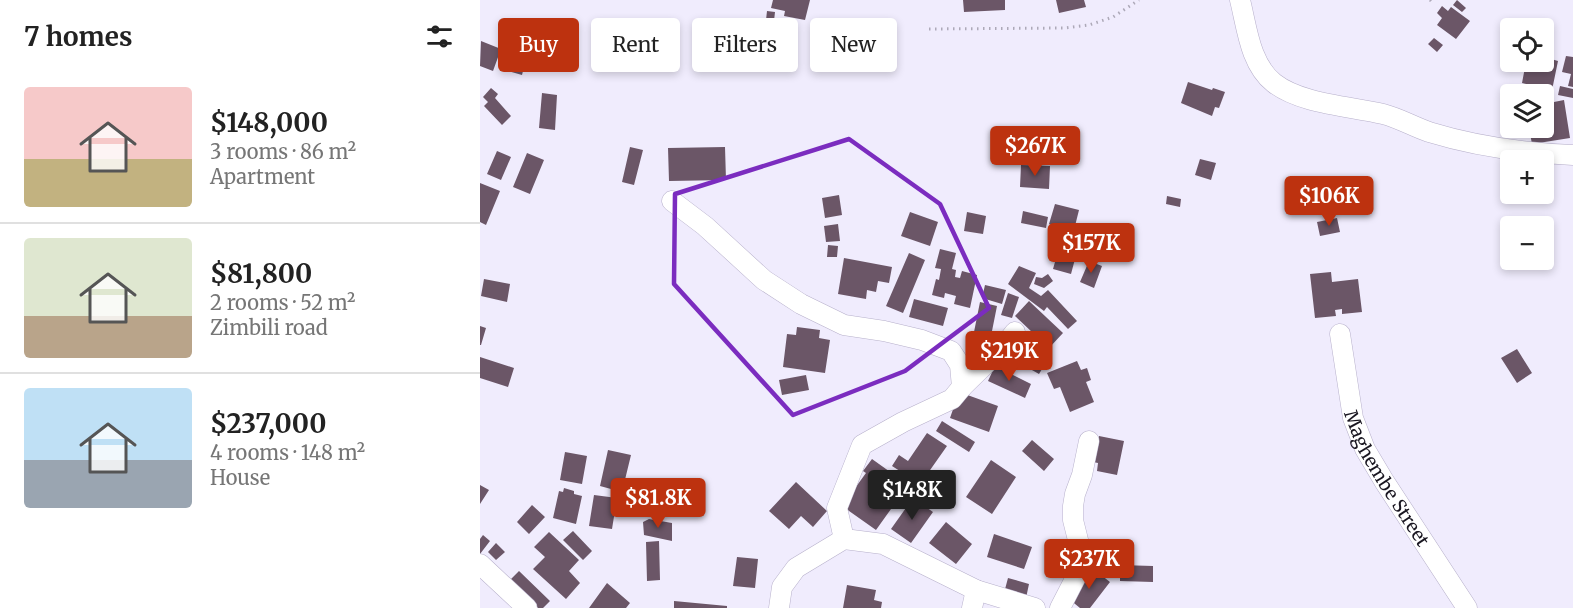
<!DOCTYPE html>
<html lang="en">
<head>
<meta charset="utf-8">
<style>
  body { margin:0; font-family:Merriweather,serif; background:#f6f6f6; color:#222; height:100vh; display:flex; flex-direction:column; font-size:22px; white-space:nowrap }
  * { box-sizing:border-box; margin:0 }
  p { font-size:20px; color:#767676 }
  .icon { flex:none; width:33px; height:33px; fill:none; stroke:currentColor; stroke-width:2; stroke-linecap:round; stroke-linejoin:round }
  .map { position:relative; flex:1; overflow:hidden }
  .panel { display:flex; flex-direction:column; background:#fff; width:480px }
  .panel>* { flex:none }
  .guide { position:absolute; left:18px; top:18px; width:570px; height:54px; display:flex; gap:12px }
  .buttons { position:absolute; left:1020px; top:18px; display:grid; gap:12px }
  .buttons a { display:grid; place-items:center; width:54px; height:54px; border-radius:6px; background:#fff; box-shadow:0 3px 9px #0003; font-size:30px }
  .price { position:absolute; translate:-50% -51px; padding:0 14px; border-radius:6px; background:#bd320f; color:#fff; font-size:20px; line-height:39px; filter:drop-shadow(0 2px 3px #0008) }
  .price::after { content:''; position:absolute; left:50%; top:36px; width:18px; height:14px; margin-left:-9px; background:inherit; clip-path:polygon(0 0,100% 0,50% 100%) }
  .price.current { background:#222; color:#fff }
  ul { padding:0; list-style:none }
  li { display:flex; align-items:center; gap:18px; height:150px; padding:0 24px }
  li+li { border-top:2px solid #e0e0e0 }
  li span { display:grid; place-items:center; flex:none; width:168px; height:120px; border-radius:6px; color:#555 }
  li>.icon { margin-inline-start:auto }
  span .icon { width:72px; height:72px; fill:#fffc; stroke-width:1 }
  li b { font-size:26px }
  h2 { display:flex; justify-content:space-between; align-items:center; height:72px; padding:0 24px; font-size:26px }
  .chip { padding:0 21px; border-radius:6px; background:#fff; box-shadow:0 3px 9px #0003; font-size:21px; line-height:54px }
  .chip.current { background:#bd320f; color:#fff }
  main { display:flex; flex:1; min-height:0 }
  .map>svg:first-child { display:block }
  .building { fill:#6b5667 }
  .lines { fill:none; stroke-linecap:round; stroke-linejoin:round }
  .street-casing { stroke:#b7b0cb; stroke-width:21 }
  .path { stroke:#ada9b8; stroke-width:3; stroke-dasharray:1.5 4.5; stroke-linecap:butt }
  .street { stroke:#fff; stroke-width:20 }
  .marked { fill:none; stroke:#7b2cbf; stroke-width:4.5; stroke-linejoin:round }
  .labels { text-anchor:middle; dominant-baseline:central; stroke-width:6; stroke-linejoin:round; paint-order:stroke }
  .street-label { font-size:18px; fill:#191620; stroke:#f0ecfd }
</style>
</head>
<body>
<main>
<section class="panel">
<h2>7 homes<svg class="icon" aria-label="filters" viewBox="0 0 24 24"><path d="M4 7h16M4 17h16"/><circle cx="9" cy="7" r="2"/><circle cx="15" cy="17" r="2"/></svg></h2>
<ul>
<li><span style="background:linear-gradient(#f6c9c9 60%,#c2b280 0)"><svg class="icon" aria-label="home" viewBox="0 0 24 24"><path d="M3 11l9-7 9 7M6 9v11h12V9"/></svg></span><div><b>$148,000</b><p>3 rooms · 86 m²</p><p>Apartment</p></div></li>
<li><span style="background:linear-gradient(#dfe7d0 65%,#b9a48a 0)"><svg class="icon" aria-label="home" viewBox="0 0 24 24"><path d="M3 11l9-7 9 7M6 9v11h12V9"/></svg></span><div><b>$81,800</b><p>2 rooms · 52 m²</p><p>Zimbili road</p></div></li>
<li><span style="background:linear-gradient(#bfe0f5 60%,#9aa5b1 0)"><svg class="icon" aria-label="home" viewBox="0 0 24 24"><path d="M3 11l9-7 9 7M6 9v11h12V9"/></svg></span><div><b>$237,000</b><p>4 rooms · 148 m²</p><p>House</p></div></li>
</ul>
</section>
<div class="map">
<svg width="1093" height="608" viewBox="0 0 1093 608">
  <rect width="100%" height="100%" fill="#f0ecfd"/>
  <!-- building -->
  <path class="building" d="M293 0H330L325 20 304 16 305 11 291 8Z
    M483 0H525V10L484 12Z
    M576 0H604L606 7 579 13Z
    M977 0 986 8 982 12 973 5Z
    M962 6 968 11 971 7 990 21 976 39 957 25 962 18 957 13Z
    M287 11 295 12 294 21 286 20Z
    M954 38 963 45 957 52 948 44Z
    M1 41 21 49 13 71 0 66Z
    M1086 56 1093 57V87L1088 86 1091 74 1082 72Z
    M24 57 45 63 42 75 21 69Z
    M1064 57 1078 61 1071 95 1058 92 1059 87 1042 83 1046 62H1064Z
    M708 82 732 90 733 88 745 92 739 108 735 107 732 116 701 103Z
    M1080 86 1093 89V98L1078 95Z
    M11 88 18 94 15 98 31 116 22 125 4 106 8 102 3 97Z
    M62 93 77 95 75 130 59 128Z
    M1084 100 1090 138 1052 144 1049 128H1064V104Z
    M1029 128H1036L1035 137 1028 136Z
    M150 147 163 150 154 185 142 182Z
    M245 147 246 180 189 181 188 148Z
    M17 151 31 157 21 180 7 174Z
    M47 153 64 160 50 194 33 187Z
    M720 159 736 163 731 180 715 175Z
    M541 165 570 166 569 189 540 187Z
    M0 183 20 191 6 225 0 222Z
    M359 195 362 215 345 218 342 198Z
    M687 196 701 199 700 207 686 204Z
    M575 204 599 210 594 230 569 224Z
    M543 211 568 217 566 228 541 223Z
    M430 212 458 222 450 246 421 236Z
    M487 212 506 216 503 234 484 231Z
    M857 218 860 232 840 236 837 222Z
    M358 224 360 241 346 242 344 226Z
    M348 245 358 246 357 257H347Z
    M460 249 476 253 472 269 476 270 475 277 480 278 482 271 497 275 490 308 474 304 476 296 465 293 464 298 452 295 456 279 459 280 461 269 455 268Z
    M429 253 445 260 423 313 406 306Z
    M577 255 595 259 591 274 573 269Z
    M364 258 412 267 409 283 398 281 396 292 387 290 386 299 358 294Z
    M609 261 622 266 614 288 600 282Z
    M539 266 556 273 549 288 561 296 568 290 597 321 588 329 567 307 564 311 528 284Z
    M851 272 852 282 878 279 882 312 862 314V309L855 310 856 316 835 318 830 274Z
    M568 274 573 281 564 288 554 284 556 277 562 278Z
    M4 279 30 284 27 302 1 296Z
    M505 285 526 290 522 304 502 298Z
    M528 293 539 297 532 318 521 315Z
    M434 299 468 308 463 326 429 317Z
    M549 301 583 333 569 348 535 316Z
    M500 302 517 306 511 336 494 332Z
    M0 326 6 328 1 345H0Z
    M317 327 340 330 339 338 350 340 345 373 303 367 307 334 316 335Z
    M539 339 570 356 559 374 529 357Z
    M1037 349 1052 373 1037 383 1021 358Z
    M0 357 34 368 28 387 0 378Z
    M597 361 601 370 607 368 611 380 606 382 614 402 590 412 580 387 574 389 567 373Z
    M515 366 551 384 545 398 508 381Z
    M326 375 329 390 302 395 299 380Z
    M479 392 518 406 509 432 470 418Z
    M462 421 495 442 489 452 456 431Z
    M447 433 467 446 448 473 456 478 448 489 412 466 419 455 428 461Z
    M619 436 644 441 637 475 617 471 618 463 613 462Z
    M552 440 574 459 564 471 542 451Z
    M128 450 151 455 142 492 120 486Z
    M85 452 107 456 102 484 80 480Z
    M392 459 413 474 408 481 410 483 408 486 421 495 396 530 362 506 386 473 383 471Z
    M511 460 536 477 512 514 486 497Z
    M421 476 431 484 425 492 415 484Z
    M316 482 347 511 333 527 321 516 309 529 289 511Z
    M0 485 9 490 0 504Z
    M84 488 94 491V494L102 496 96 524 73 518 79 491 83 492Z
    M114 495 137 498 132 529 109 526Z
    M164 497 175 500 169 515H157Z
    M433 498 453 512 431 543 411 529Z
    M52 505 65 517 49 534 37 522Z
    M169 519 192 523V541L164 535 163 522Z
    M466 522 492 544 476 564 449 543Z
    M93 531 112 551 103 560 83 540Z
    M69 532 99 560 89 571 100 583 86 599 53 569 65 557 54 547Z
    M514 534 552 547 544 569 507 557Z
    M3 535 10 541 0 554V539Z
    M179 541 180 580 167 581 166 542Z
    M16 543 25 552 16 560 8 552Z
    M257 557 278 559 275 588 253 586Z
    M640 565 673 566V582L640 581Z
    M612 568 630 582 610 608H600L589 599Z
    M39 571 70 601 63 608H58L30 580Z
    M528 578 549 584 546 598 524 593Z
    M127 583 150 603 146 608H109Z
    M367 585 396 590 394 600 402 602 401 608H363Z
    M194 601 247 606V608H194Z"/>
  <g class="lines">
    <!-- street casing -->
    <g class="street-casing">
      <g id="street">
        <path d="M760 0C767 28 770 64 794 83 821 104 869 106 903 114 919 118 934 127 949 132 998 147 1043 153 1093 155"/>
        <path d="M192 201 225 226 284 280 321 304 364 325 404 331 442 340 471 351 480 365 482 387 472 399 423 422 382 445 357 508 364 539"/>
        <path id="s1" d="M860 334 873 418 885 449 904 481 987 608"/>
        <path d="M482 387 524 346 535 332"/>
        <path d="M0 564 47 608"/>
        <path d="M299 608 302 587 316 568 364 539 403 544 496 590 555 608"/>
        <path d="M492 608 496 590"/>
        <path d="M580 608 597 575 602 556 593 520V506L595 494 602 475 609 441"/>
      </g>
    </g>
    <!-- path -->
    <path class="path" d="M950 0 953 3
      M449 29 585 28 609 25 633 17 659 0"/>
    <!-- street -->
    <use href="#street" class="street"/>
  </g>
  <!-- marked area -->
  <path class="marked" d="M369 139 460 204 509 308 425 371 313 415 194 284 195 194Z"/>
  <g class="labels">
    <!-- street labels -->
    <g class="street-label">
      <text stroke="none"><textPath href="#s1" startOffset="154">Maghembe Street</textPath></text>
    </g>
  </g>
</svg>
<div class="buttons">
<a><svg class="icon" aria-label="locate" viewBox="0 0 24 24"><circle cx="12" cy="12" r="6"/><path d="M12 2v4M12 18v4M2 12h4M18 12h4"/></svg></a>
<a><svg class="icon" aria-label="layers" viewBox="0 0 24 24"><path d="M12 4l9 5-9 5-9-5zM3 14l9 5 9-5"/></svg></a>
<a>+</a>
<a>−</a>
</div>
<b class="price" style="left:555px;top:177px">$267K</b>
<b class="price" style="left:849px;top:227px">$106K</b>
<b class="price" style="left:611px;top:274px">$157K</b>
<b class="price" style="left:529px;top:382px">$219K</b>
<b class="price current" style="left:432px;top:521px">$148K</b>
<b class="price" style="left:178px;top:529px">$81.8K</b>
<b class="price" style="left:609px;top:590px">$237K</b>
<div class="guide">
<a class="chip current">Buy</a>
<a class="chip">Rent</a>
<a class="chip">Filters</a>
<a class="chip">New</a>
</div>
</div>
</main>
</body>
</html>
